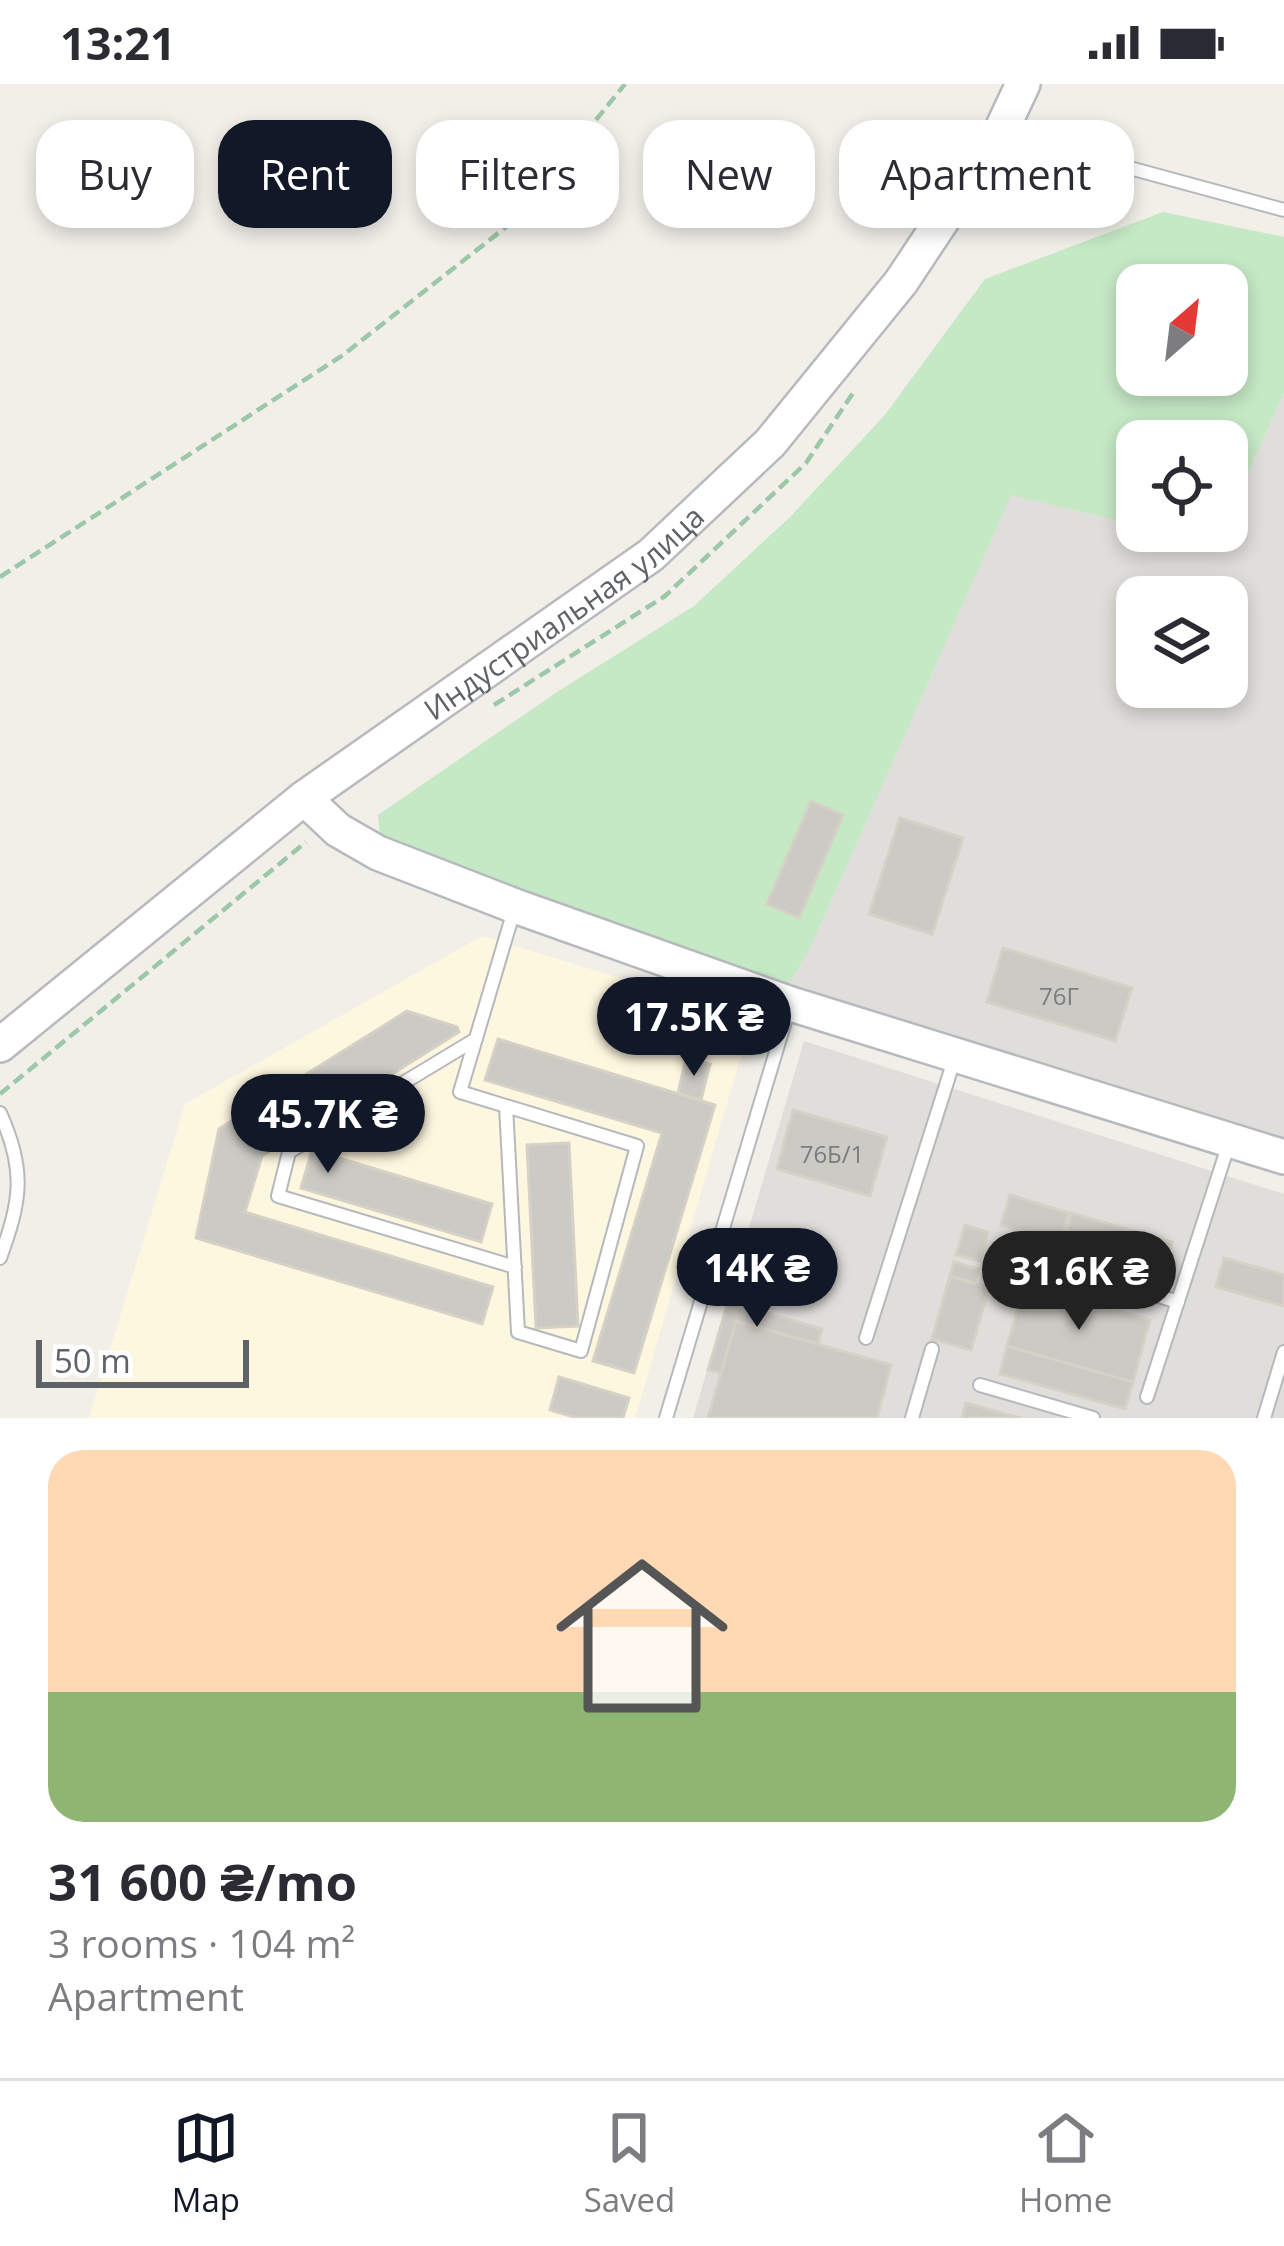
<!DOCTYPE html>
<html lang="en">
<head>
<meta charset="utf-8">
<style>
  body { margin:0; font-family:"Open Sans",sans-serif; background:#f7f7f7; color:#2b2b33; height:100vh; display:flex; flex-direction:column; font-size:45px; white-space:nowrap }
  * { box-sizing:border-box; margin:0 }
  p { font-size:39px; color:#7c7c81 }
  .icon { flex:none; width:66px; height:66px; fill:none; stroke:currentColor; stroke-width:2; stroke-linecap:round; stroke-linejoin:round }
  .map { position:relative; height:1334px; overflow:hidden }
  .drawer { display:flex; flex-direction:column; background:#fff; flex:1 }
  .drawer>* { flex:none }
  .hud { position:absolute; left:36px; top:36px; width:1212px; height:108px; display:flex; gap:24px }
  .needle { width:78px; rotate:28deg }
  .buttons { position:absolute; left:1116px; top:180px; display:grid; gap:24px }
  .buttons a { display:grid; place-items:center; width:132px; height:132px; border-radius:24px; background:#fff; box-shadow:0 6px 18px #0003; font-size:60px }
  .scale { position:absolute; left:36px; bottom:30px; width:213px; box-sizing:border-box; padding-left:12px; border:6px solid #5f6368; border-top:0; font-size:33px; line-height:42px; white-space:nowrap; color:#5f6368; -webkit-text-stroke:9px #fff; paint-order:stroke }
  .price { position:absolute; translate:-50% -102px; padding:0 27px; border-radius:42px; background:#111827; color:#fff; font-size:39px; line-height:78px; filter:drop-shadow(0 3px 6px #0008) }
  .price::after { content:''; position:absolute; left:50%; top:72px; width:36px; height:27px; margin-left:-18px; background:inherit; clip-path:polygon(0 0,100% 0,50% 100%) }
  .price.selected { background:#222; color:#fff }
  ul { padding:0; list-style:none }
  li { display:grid; align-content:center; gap:24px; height:636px; padding:0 48px }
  li span { display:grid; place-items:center; height:372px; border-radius:36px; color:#555 }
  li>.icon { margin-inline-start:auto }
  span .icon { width:216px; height:216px; fill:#fffc; stroke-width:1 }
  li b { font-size:51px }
  .pill { padding:0 42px; border-radius:36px; background:#fff; box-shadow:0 6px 18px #0003; font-size:42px; line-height:108px }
  .pill.selected { background:#111827; color:#fff }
  .status { display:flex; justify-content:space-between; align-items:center; height:84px; padding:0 60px; background:#fff; direction:ltr }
  .status svg { height:33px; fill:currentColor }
  .tabs { display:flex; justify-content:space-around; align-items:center; height:168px; border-top:3px solid #e1e1e2; background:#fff; font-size:33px; color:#7c7c81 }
  .tabs a { display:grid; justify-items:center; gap:6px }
  .tabs .selected { color:#111827 }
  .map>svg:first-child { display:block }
  .commercial { fill:#fef7e0 }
  .industrial { fill:#e0deda; fill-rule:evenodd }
  .green { fill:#c5e8c5; fill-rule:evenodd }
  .building { fill:#cccac5; stroke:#d6d1c6; stroke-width:3 }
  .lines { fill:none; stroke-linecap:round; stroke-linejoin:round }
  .service-casing { stroke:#b5b8bc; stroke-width:16 }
  .secondary-casing { stroke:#b6babf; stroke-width:38 }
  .path { stroke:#9cc7a9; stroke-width:4.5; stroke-dasharray:12 6; stroke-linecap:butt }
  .service { stroke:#fff; stroke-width:12 }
  .secondary { stroke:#fff; stroke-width:33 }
  .labels { text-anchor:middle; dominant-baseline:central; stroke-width:10; stroke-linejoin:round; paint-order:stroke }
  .number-label { font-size:24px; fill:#7a7d7f }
  .street-label { font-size:30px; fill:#5f6368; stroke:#fff }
</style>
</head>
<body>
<div class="status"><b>13:21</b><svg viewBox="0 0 49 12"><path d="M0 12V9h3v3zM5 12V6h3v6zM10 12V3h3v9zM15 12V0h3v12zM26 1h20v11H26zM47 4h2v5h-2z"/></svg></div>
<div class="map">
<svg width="1284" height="1334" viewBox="0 0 1284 1334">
  <rect width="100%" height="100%" fill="#f1efe8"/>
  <!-- commercial -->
  <path class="commercial" d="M482 852 752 934 635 1334H89L185 1020Z"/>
  <!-- industrial -->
  <path class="industrial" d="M1284 309V1063L786 904 809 867 1011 410 1137 441V447H1160L1216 460 1222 447H1227V436ZM1137 513H1227V603H1137Z
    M804 957 1284 1110V1334H693Z"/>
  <!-- green -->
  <path class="green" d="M1163 128 1284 153V309L1227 436V357H1137V441L1011 411 809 867 786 904 381 762 378 731 557 608 694 522 790 433 884 332 985 195ZM1137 201H1227V291H1137Z"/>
  <!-- building -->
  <path class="building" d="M811 717 843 731 799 834 767 820Z
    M900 734 963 754 932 850 869 830Z
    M1003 864 1132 904 1115 957 987 918Z
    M407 927 457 943 459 948 262 1072 245 1128 493 1203 482 1240 196 1154 219 1045Z
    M498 955 715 1021 634 1289 593 1277 662 1049 485 996Z
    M686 974 710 980 701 1016 678 1009Z
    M793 1026 887 1053 870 1112 777 1085Z
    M569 1059 578 1242 536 1244 527 1061Z
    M312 1066 492 1120 481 1158 301 1104Z
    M1010 1111 1069 1129 1060 1158 1001 1141Z
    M1071 1129 1172 1158 1164 1185 1064 1157Z
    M965 1141 988 1148 980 1177 956 1171Z
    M1224 1174 1284 1191V1222L1216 1203Z
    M954 1178 978 1185 974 1199 950 1192Z
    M950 1192 989 1204 971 1266 932 1255Z
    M1025 1201 1150 1236 1133 1298 1007 1262Z
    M728 1218 822 1245 818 1260 736 1237 721 1289 708 1286Z
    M736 1237 891 1281 877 1334H708Z
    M1007 1262 1133 1298 1125 1325 1000 1290Z
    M559 1293 629 1314 623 1334H577L550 1326Z
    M966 1319 1021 1334H962Z"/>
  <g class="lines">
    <!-- service casing -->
    <g class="service-casing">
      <path id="service" d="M1001 49 1284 126
        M476 955 289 1068 278 1112 515 1183
        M506 1022 518 1248 581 1267 637 1062 460 1008 515 823
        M0 1029C26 1086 21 1117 0 1174
        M1073 1185 1178 1218
        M866 1254 955 973
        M980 1301 1093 1334
        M1147 1313 1230 1056
        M666 1334 790 921
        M912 1334 932 1265
        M1264 1334 1284 1268"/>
    </g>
    <!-- secondary casing -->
    <g class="secondary-casing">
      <g id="secondary">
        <path d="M304 714 338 746 378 769 515 822 791 920 1284 1073"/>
        <path id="s1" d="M0 961 304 714 651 471 770 359 901 198 1000 49 1023 0"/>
      </g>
    </g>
    <!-- path -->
    <path class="path" d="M0 493 343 271 515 136 625 0
      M494 621 665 512 806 379 853 309
      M0 1010 306 758"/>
    <!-- service -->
    <use href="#service" class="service"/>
    <!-- secondary -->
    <use href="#secondary" class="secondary"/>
  </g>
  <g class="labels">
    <!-- number labels -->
    <g class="number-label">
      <text x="1059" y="911">76Г</text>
      <text x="832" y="1069">76Б/1</text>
    </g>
    <!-- street labels -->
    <g class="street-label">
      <text stroke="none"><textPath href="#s1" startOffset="711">Индустриальная улица</textPath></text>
    </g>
  </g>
</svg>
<div class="buttons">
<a><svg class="needle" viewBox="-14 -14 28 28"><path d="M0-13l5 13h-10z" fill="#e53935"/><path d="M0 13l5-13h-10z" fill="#7c7c81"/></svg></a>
<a><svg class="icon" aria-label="locate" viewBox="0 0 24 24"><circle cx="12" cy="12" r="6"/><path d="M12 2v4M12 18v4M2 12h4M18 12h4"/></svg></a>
<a><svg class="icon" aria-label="layers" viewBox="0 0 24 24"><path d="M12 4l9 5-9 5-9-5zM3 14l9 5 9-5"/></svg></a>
</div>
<div class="scale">50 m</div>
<b class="price" style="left:694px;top:995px">17.5K ₴</b>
<b class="price" style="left:328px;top:1092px">45.7K ₴</b>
<b class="price" style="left:757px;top:1246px">14K ₴</b>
<b class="price selected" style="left:1079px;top:1249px">31.6K ₴</b>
<div class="hud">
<a class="pill">Buy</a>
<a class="pill selected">Rent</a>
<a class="pill">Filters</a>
<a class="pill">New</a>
<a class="pill">Apartment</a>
</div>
</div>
<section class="drawer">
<ul>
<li><span style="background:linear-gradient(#ffd9b3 65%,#8fb573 0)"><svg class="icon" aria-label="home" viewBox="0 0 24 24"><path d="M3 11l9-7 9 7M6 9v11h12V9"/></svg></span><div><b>31 600 ₴/mo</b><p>3 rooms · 104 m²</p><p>Apartment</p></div></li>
</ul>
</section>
<nav class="tabs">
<a class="selected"><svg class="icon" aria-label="map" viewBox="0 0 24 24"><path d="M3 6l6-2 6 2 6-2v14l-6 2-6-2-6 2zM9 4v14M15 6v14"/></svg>Map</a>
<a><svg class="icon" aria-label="saved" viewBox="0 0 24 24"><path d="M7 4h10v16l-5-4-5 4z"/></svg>Saved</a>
<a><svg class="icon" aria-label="home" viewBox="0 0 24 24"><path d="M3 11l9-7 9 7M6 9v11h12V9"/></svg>Home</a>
</nav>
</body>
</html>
